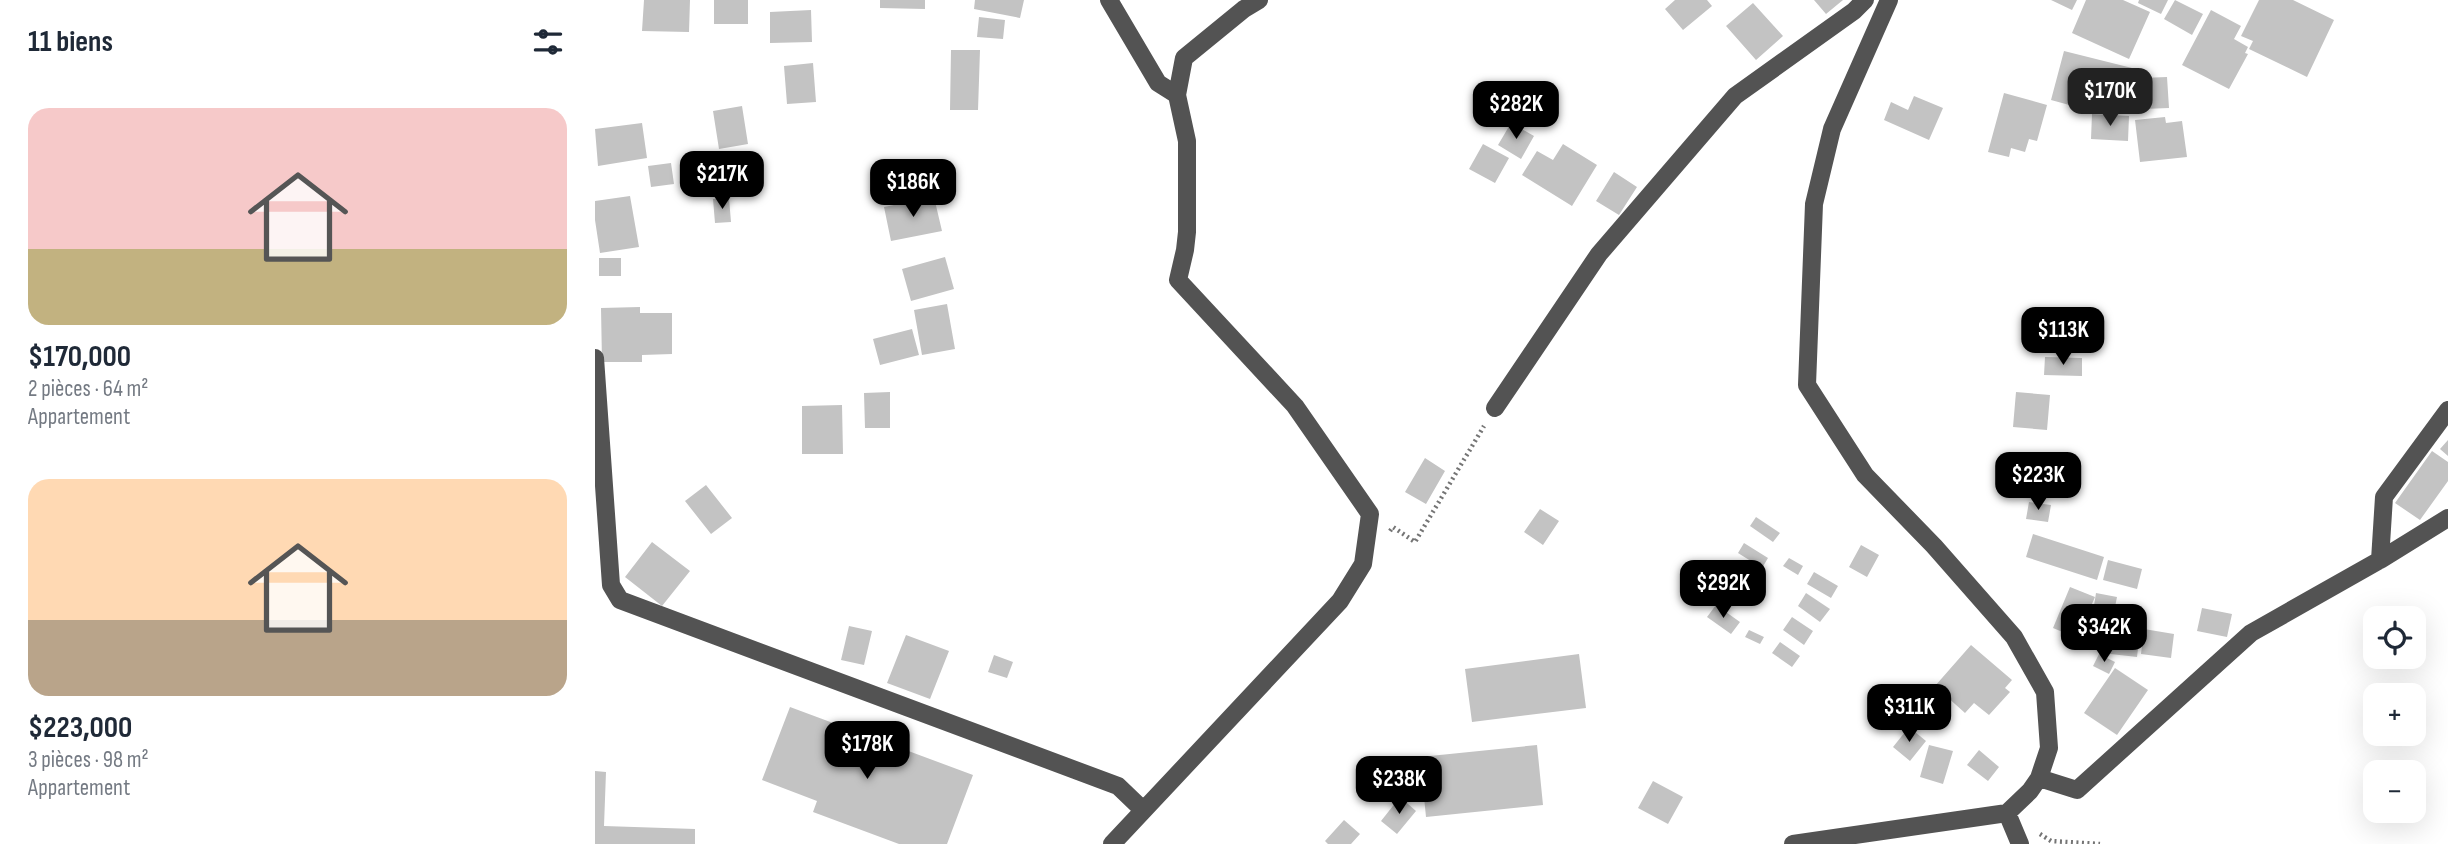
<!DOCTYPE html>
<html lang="fr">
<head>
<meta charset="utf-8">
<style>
  body { margin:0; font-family:"Sofia Sans Condensed",sans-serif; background:#f6f6f7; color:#1f2937; height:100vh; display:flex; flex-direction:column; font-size:26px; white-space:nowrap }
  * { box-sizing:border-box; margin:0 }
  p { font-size:23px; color:#747a83 }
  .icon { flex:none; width:38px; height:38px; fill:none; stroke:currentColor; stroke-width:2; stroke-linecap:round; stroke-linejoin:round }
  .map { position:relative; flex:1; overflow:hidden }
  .side { display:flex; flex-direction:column; background:#fff; width:595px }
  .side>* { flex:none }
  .buttons { position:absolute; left:1768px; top:606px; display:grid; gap:14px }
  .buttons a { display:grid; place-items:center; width:63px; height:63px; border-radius:14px; background:#fff; box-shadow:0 7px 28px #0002; font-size:35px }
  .price { position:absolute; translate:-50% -60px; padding:0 16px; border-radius:14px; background:#000; color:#fff; font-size:23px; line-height:46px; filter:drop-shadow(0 2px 4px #0008) }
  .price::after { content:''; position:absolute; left:50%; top:42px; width:21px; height:16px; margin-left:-10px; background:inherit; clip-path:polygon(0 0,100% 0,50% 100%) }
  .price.on { background:#222; color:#fff }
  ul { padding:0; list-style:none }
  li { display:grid; align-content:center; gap:14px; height:371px; padding:0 28px }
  li span { display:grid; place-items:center; height:217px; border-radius:21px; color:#555 }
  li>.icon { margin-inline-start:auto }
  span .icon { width:126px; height:126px; fill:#fffc; stroke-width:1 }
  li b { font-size:30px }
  h2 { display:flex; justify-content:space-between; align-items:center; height:84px; padding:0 28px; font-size:30px }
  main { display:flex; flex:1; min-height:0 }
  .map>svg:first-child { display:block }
  .building { fill:#c3c3c3 }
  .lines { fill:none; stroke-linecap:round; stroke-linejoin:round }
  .path { stroke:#757575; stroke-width:4.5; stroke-dasharray:2 3.5; stroke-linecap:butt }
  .minor { stroke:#535353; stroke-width:18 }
</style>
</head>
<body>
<main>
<section class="side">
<h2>11 biens<svg class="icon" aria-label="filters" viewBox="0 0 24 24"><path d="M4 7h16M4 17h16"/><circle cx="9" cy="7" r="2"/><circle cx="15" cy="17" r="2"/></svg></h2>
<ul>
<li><span style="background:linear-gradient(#f6c9c9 65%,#c2b280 0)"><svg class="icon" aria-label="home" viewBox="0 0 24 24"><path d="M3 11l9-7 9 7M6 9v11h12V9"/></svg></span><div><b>$170,000</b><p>2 pièces · 64 m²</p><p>Appartement</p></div></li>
<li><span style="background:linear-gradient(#ffd9b3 65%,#b9a48a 0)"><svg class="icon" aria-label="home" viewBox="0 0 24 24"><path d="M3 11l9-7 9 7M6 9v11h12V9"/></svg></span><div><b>$223,000</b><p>3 pièces · 98 m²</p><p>Appartement</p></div></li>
</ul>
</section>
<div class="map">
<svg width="1853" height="844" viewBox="0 0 1853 844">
  <rect width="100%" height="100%" fill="#fff"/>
  <!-- building -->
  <path class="building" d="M49 0H95L94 32 47 31Z
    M119 0H153V24H119Z
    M285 0H330V9L285 8Z
    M380 0H429L425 18 379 9Z
    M1080 0H1112L1117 6 1088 30 1070 9Z
    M1219 0H1248L1231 14Z
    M1456 0H1482L1477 10Z
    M1491 0H1528L1555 12 1534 59 1477 33Z
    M1544 0H1573L1566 14 1543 3Z
    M1580 0 1608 14 1597 35 1569 19Z
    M1664 0H1698L1739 20 1712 77 1654 49 1658 41 1646 36Z
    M1158 3 1188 36 1161 60 1131 26Z
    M216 10 217 42 175 43V12Z
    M1616 10 1646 26 1639 39 1653 47 1650 53 1653 54 1634 89 1587 65Z
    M384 17 410 20 408 39 382 37Z
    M356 50H385L383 110H355Z
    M1469 51 1537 68 1526 111 1480 99 1478 106 1456 100Z
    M218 63 221 102 192 104 189 66Z
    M1572 77 1574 108 1548 109 1547 78Z
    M1409 93 1452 105 1442 141 1434 139 1430 152 1416 148 1414 157 1393 152Z
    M1319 96 1348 108 1334 140 1289 120 1296 102 1313 110Z
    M147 106 153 144 124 149 118 111Z
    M1497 114 1534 116 1533 141 1496 139Z
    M1570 117 1571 123 1587 121 1592 157 1545 162 1540 120Z
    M47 123 52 158 3 166 0 129Z
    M916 123 939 136 926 159 903 145Z
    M888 144 914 158 900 183 874 169Z
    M968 144 1002 165 977 206 927 175 942 151 958 160Z
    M76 163 79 184 56 187 53 166Z
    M1019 172 1042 187 1024 215 1001 201Z
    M35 196 44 247 5 253 0 220V201Z
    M339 197 347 231 296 241 289 207Z
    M134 198 136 222 120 223 118 199Z
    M350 257 359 289 316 301 307 269Z
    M4 258H26V276H4Z
    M352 304 360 349 327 355 319 310Z
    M45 307V313H77V354L47 355V362H7L6 308Z
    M317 329 324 355 285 365 278 339Z
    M1450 357 1487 358V376L1449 375Z
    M295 392V428H270L269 393Z
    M1421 392 1455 395 1452 430 1418 427Z
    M247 405 248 454H207V406Z
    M1853 440V456L1845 449Z
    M1837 451 1853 462V481L1825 520 1800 503Z
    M830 458 850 471 831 504 810 492Z
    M111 485 137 518 116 534 90 501Z
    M1434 502 1456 505 1453 522 1431 519Z
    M945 509 964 521 948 545 929 532Z
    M1161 517 1185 533 1178 542 1155 526Z
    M1438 534 1509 557 1502 580 1431 557Z
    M57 542 95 571 67 606 30 577Z
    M1149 543 1173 558 1167 568 1143 553Z
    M1266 545 1284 555 1272 577 1254 567Z
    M1194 558 1208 566 1203 575 1188 566Z
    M1513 560 1547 569 1542 589 1508 580Z
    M1219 572 1243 586 1236 598 1212 584Z
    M1475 587 1500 597 1482 638 1458 628Z
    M1211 593 1235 609 1225 622 1203 606Z
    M1501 593 1522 597 1517 622 1497 618Z
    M1121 605 1145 622 1136 634 1112 617Z
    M1607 608 1637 614 1632 637 1602 631Z
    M1197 617 1218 631 1209 645 1188 630Z
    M254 626 277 631 269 665 246 660Z
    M1510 627 1545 632 1542 657 1507 653Z
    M1549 629 1579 634 1576 658 1546 654Z
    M1154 630 1169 637 1165 644 1150 637Z
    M311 635 354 651 335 699 292 683Z
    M1185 642 1205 656 1197 667 1177 653Z
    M1376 645 1417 680 1410 688 1415 692 1394 715 1379 703 1370 713 1340 686Z
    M984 654 991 708 877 722 870 669Z
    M1504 654 1520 662 1514 674 1498 666Z
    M399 655 418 662 412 678 393 672Z
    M1520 668 1553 690 1522 735 1489 713Z
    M195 707 378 775 352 844H304L218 812 222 801 167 780Z
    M1314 727 1331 741 1315 761 1298 747Z
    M942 745 948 805 831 817 825 757Z
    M1334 745 1358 751 1348 784 1325 777Z
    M1384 750 1404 767 1393 781 1372 765Z
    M0 771 11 772 9 826 100 829V844H0Z
    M1058 781 1088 797 1073 824 1043 808Z
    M805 797 821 811 802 834 786 821Z
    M749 820 765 834 756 844H733L730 841Z"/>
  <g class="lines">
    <!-- path -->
    <path class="path" d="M795 531 798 527 820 542 889 426
      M1445 834 1456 841 1505 844"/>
    <!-- minor -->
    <path class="minor" d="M514 0 563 83 582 95 592 141V232L590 250 583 280 700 406 775 514 768 564 745 601 517 844
      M582 95 589 58 649 9 664 0
      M0 358 16 585 25 600 523 786 548 810
      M900 408 1004 254 1140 96 1259 11 1270 0
      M1785 560 1789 497 1853 410
      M1444 778 1482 790 1656 633 1785 560 1853 518
      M1412 813 1425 844
      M1198 844 1412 813 1435 791 1444 778 1454 748 1450 692 1419 637 1339 546 1270 475 1212 385 1219 204 1237 129 1294 0"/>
  </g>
</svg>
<div class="buttons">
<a><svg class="icon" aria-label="locate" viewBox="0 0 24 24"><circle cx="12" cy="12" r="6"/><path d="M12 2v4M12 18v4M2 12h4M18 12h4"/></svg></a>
<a>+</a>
<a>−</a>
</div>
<b class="price on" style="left:1515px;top:128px">$170K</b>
<b class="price" style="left:921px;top:141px">$282K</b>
<b class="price" style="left:127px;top:211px">$217K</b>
<b class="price" style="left:318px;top:219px">$186K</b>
<b class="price" style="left:1468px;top:367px">$113K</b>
<b class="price" style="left:1443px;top:512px">$223K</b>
<b class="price" style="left:1128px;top:620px">$292K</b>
<b class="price" style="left:1509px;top:664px">$342K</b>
<b class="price" style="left:1314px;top:744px">$311K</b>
<b class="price" style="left:272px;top:781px">$178K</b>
<b class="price" style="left:804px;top:816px">$238K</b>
</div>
</main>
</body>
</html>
